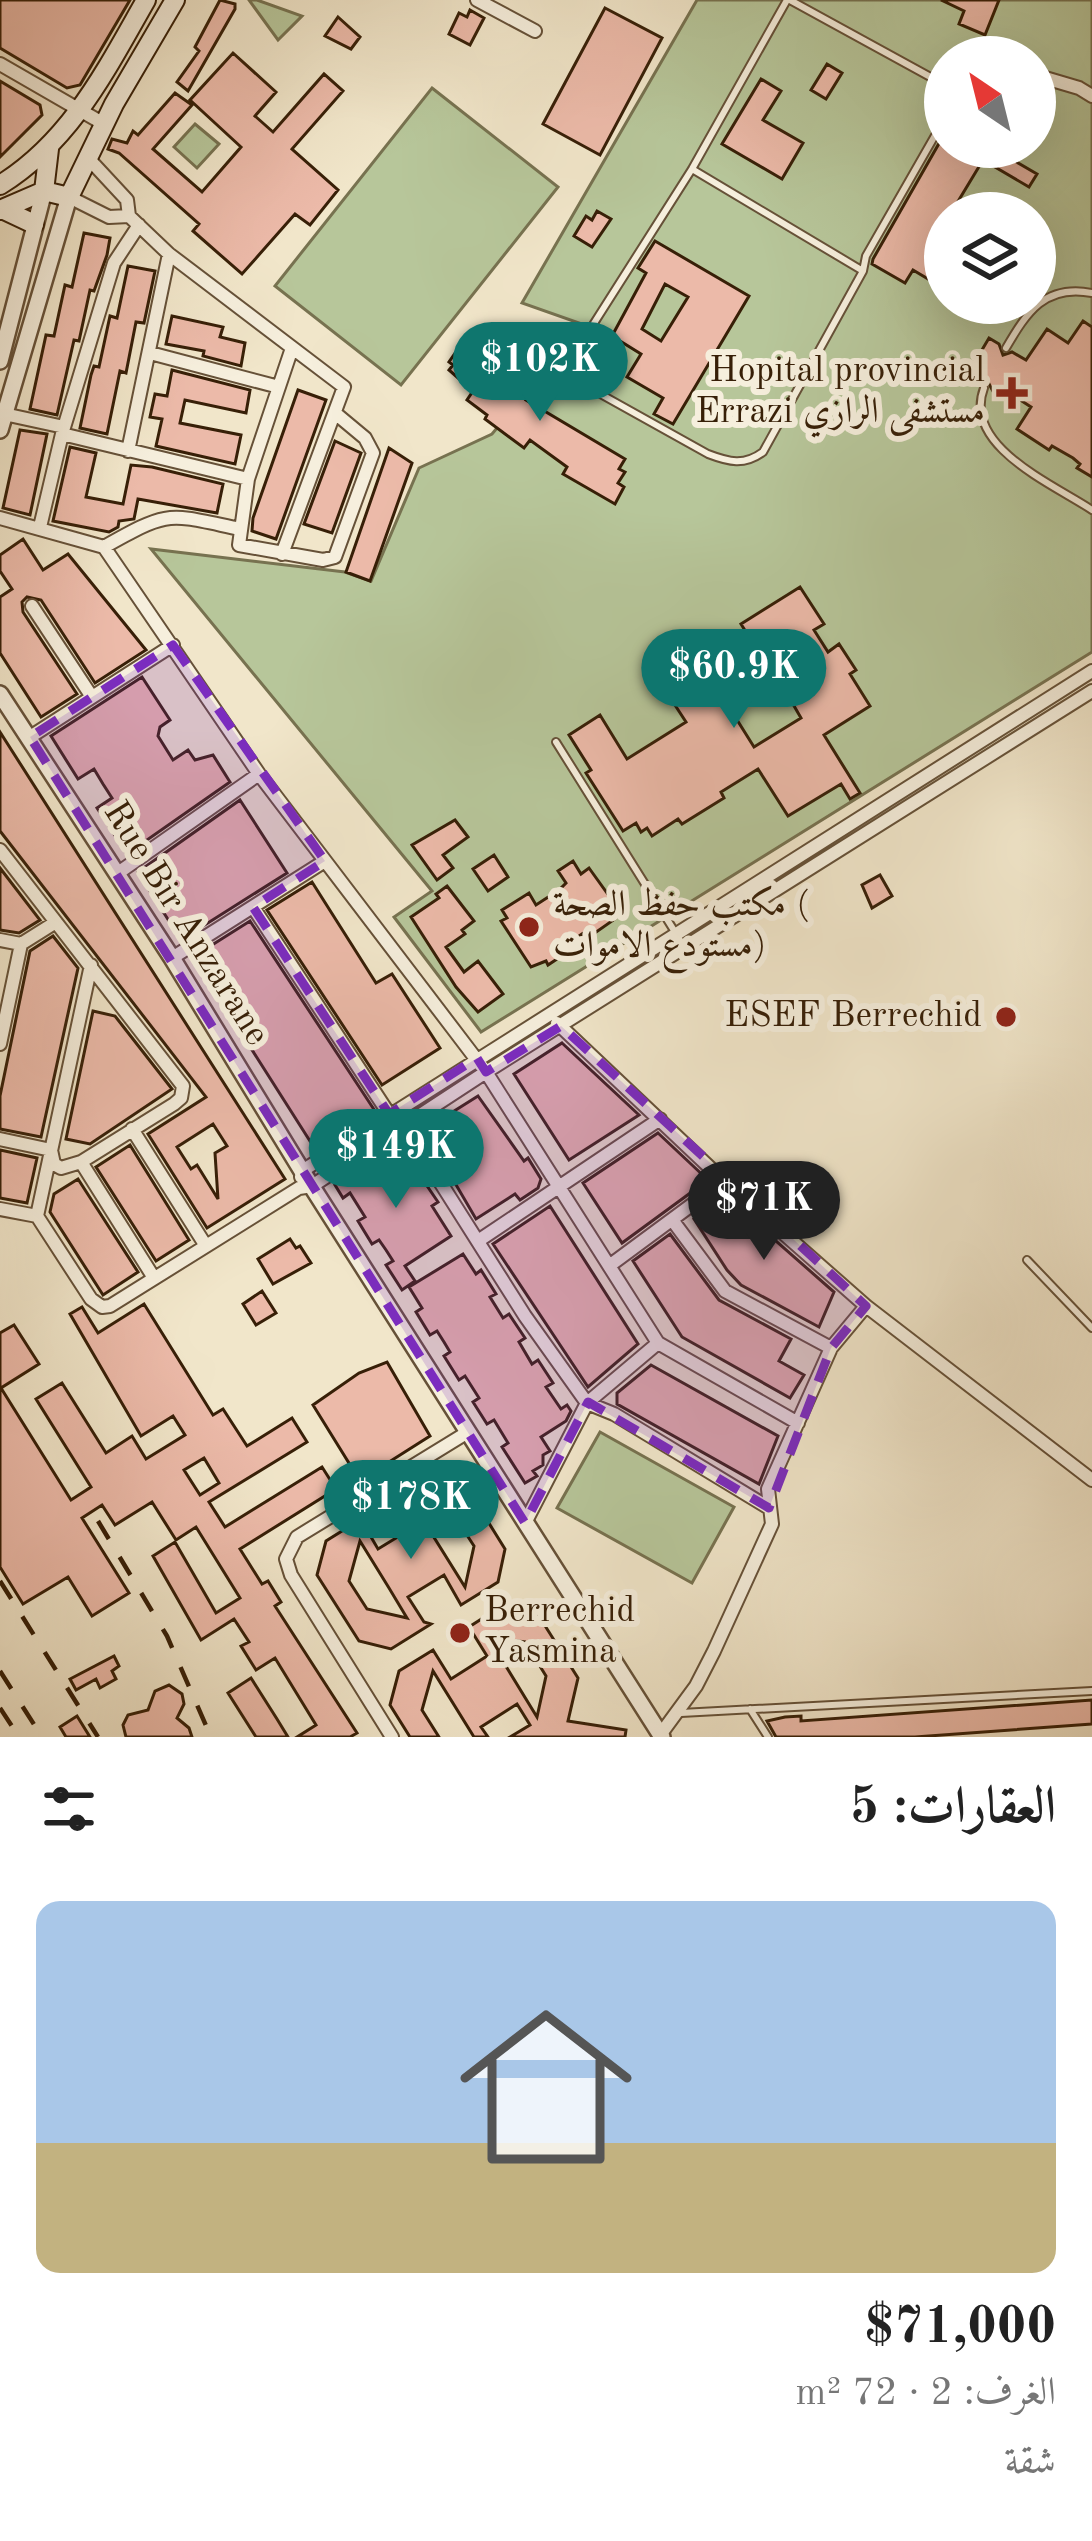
<!DOCTYPE html>
<html lang="ar">
<head>
<meta charset="utf-8">
<style>
  body { margin:0; font-family:"Old Standard TT",Amiri,serif; background:#f6f6f6; color:#222; direction:rtl; height:100vh; display:flex; flex-direction:column; font-size:45px; white-space:nowrap }
  * { box-sizing:border-box; margin:0 }
  p { font-size:39px; color:#767676 }
  .icon { flex:none; width:66px; height:66px; fill:none; stroke:currentColor; stroke-width:2; stroke-linecap:round; stroke-linejoin:round }
  .map { position:relative; height:1737px; overflow:hidden; direction:ltr }
  .side { display:flex; flex-direction:column; background:#fff; flex:1 }
  .side>* { flex:none }
  .needle { width:78px; rotate:325deg }
  .tools { position:absolute; left:924px; top:36px; display:grid; gap:24px }
  .tools a { display:grid; place-items:center; width:132px; height:132px; border-radius:50%; background:#fff; box-shadow:0 12px 48px #0002; font-size:60px }
  .price { position:absolute; translate:-50% -102px; padding:0 27px; border-radius:42px; background:#0f766e; color:#fff; font-size:39px; line-height:78px; filter:drop-shadow(0 3px 6px #0008) }
  .price::after { content:''; position:absolute; left:50%; top:72px; width:36px; height:27px; margin-left:-18px; background:inherit; clip-path:polygon(0 0,100% 0,50% 100%) }
  .price.current { background:#222; color:#fff }
  ul { padding:0; list-style:none }
  li { display:grid; align-content:center; gap:24px; height:636px; padding:0 36px }
  li span { display:grid; place-items:center; height:372px; border-radius:24px; color:#555 }
  li>.icon { margin-inline-start:auto }
  span .icon { width:216px; height:216px; fill:#fffc; stroke-width:1 }
  li b { font-size:51px }
  h2 { display:flex; justify-content:space-between; align-items:center; height:144px; padding:0 36px; font-size:51px }
  .map>svg:first-child { display:block }
  .green { fill:#b7c69a; stroke:#777250; stroke-width:3; fill-rule:evenodd }
  .building { fill:#ecbaa9; stroke:#371f07; stroke-width:3; fill-rule:evenodd }
  .lines { fill:none; stroke-linecap:round; stroke-linejoin:round }
  .service-casing { stroke:#665138; stroke-width:10 }
  .minor-casing { stroke:#665138; stroke-width:16 }
  .tertiary-casing { stroke:#665138; stroke-width:20 }
  .secondary-casing { stroke:#371f07; stroke-width:22 }
  .service { stroke:#f6efdd; stroke-width:6 }
  .minor { stroke:#f6efdd; stroke-width:12 }
  .tertiary { stroke:#f6efdd; stroke-width:15 }
  .secondary { stroke:#f6efdd; stroke-width:18 }
  .rail { stroke:#371f07; stroke-width:4.5; stroke-dasharray:21 21; stroke-linecap:butt }
  .marked { fill:#7b2cbf; fill-opacity:0.2; stroke:#7b2cbf; stroke-width:9; stroke-dasharray:24 15; stroke-linejoin:round }
  .poi-dot { fill:#8f2418; stroke:#f6efdd; stroke-width:4.5 }
  .labels { text-anchor:middle; dominant-baseline:central; stroke-width:12; stroke-linejoin:round; paint-order:stroke }
  .poi-label { font-size:36px; fill:#371f07; stroke:#f6efdd; text-anchor:end }
  .street-label { font-size:36px; fill:#371f07; stroke:#f6efdd }
</style>
</head>
<body>
<div class="map">
<svg width="1092" height="1737" viewBox="0 0 1092 1737">
  <rect width="100%" height="100%" fill="#f1e6ca"/>
  <filter id="stains"><feTurbulence type="fractalNoise" baseFrequency=".00167" numOctaves="4"/><feColorMatrix values="0 0 0 0 .2 0 0 0 0 .09 0 0 0 0 .02 0 0 0 .5 -.17"/></filter>
  <radialGradient id="worn" r=".72"><stop offset=".6" stop-color="#630" stop-opacity="0"/><stop offset="1" stop-color="#630" stop-opacity=".3"/></radialGradient>
  <!-- green -->
  <path class="green" d="M249 0H257L302 16 278 40Z
    M697 0H1092V652L481 1032 394 917 432 891 151 549 345 572 371 581 419 468 492 434 512 410 522 417 582 324 522 303ZM945 57H1035V147H945ZM945 213H1035V303H945Z
    M432 88 558 187 401 385 275 286Z
    M195 124 219 144 197 168 174 147Z
    M600 1432 734 1507 692 1583 557 1508Z"/>
  <!-- building -->
  <path class="building" d="M0 0H130L80 85 67 88 0 48Z
    M220 0 235 4V9L188 91 177 82 199 51 195 47Z
    M941 0H999L985 35 959 24 964 11Z
    M605 8 662 38 600 155 543 124Z
    M470 10 484 18 470 45 449 34 459 13 467 17Z
    M338 17 360 37 351 49 325 36Z
    M233 53 276 92 255 116 273 132 324 74 343 91 292 149 338 190 310 225 295 214 242 274 193 231 199 224 119 153 108 149 112 139 127 143 133 131 138 135 175 93 192 105 153 149 202 192 241 147 190 100Z
    M827 64 842 73 826 99 811 90Z
    M761 79 781 91 763 120 803 143 782 179 722 144Z
    M0 81 40 105 42 115 0 157Z
    M945 133V147H991L1037 174 1029 187 983 160 951 213H945V289L913 270 905 283 872 264 873 259Z
    M597 211 611 219 592 247 574 236 586 216 592 220Z
    M84 233 110 238 107 255 94 291 90 290 79 341 74 340 57 415 30 409 46 335 54 336 65 285 72 287Z
    M655 241 749 296 673 424 654 414 663 398 627 377 641 354 612 336 646 273 638 268ZM665 284 688 297 661 341 642 329Z
    M128 266 155 271 144 323 136 322 126 373 120 371 107 434 80 428 91 375 94 366 99 367 110 316 117 318Z
    M172 316 223 327 220 337 245 343 241 366 203 356 204 351 166 344Z
    M1083 321 1092 327V477L1077 468 1080 464 1073 458 1052 446 1049 450 1017 429 1031 407 1000 387 995 395 988 382 978 384 966 377 989 338 999 344 1003 355 1012 352 1026 360 1047 329 1068 343Z
    M458 349 500 385 524 353 548 371 526 400 625 459 619 469 625 472 618 483 624 487 615 504 563 474 567 467 530 440 524 448 485 419 487 415 467 400 473 391 449 370 453 365 449 362Z
    M172 370 250 390 246 413 185 400 180 423 241 435 235 464 156 446 162 419 150 417 155 394 167 396Z
    M298 390 326 400 276 539 252 531 253 518Z
    M20 430 47 434 30 515 3 508Z
    M335 441 361 453 332 533 304 524Z
    M70 447 96 453 86 497 123 504 131 465 152 467 223 484 217 513 138 499 134 519 119 521 118 527 109 532 53 521Z
    M389 448 412 463 370 581 346 572Z
    M23 539 43 570 68 554 146 650 95 683 41 600 27 597 22 602 23 612 77 694 41 717 0 653V597L12 589 0 571V555Z
    M800 587 824 624 814 630 828 652 839 644 856 670 850 674 870 706 824 735 860 793 850 799 841 784 788 816 758 769 721 792 724 798 682 824 678 819 652 836 647 828 641 832 636 823 623 831 586 773 591 770 569 735 600 715 627 759 686 722 658 679 689 659 695 668 709 659 717 671 709 675 754 747 801 718 767 659 764 661 741 624Z
    M142 677 170 720 160 727 158 736 173 760 188 750 195 760 213 755 230 782 127 854 97 808 112 798 103 784 94 769 78 779 51 736Z
    M0 732 285 1179 207 1228 148 1134 206 1097 0 831ZM213 1124 227 1146 215 1153 218 1199 197 1165 191 1169 177 1147Z
    M240 800 287 873 181 940 138 872Z
    M455 820 468 837 443 855 453 868 437 880 412 845Z
    M494 855 508 877 488 891 473 869Z
    M573 861 581 874 589 868 622 914 592 935 584 938 582 934 563 947 557 954 560 957 548 965 546 961 531 967 501 921 507 918 502 910 529 893 536 905 559 890 566 883 558 871Z
    M0 868 40 920 19 933 0 930Z
    M880 875 892 896 872 908 862 885Z
    M312 882 376 983 392 974 440 1048 382 1085 267 910Z
    M447 886 474 921 462 930 465 934 446 947 464 972 478 961 503 994 478 1012 456 987 411 917 439 898 436 894Z
    M250 921 375 1111 315 1149 193 957Z
    M53 936 78 968 41 1137 0 1129V1096L30 951Z
    M93 1011 115 1016 172 1089 90 1144 66 1139Z
    M562 1043 639 1115 569 1160 514 1074Z
    M478 1096 524 1161 528 1158 541 1179 538 1188 520 1200 515 1194 476 1219 424 1130Z
    M658 1133 708 1180 622 1243 583 1183Z
    M400 1144 408 1156 403 1160 418 1183 423 1180 438 1202 432 1206 451 1236 405 1266 415 1281 402 1290 386 1265 393 1261 386 1250 379 1240 372 1244 358 1221 365 1217 350 1193 343 1198 335 1185Z
    M130 1145 189 1240 156 1261 96 1167Z
    M0 1150 37 1158 27 1203 0 1198Z
    M78 1179 138 1272 103 1295 50 1212 54 1194Z
    M727 1198 834 1292 819 1327 741 1285 727 1270 694 1219Z
    M550 1206 638 1344 588 1387 493 1244Z
    M670 1234 719 1300 791 1339 779 1361 804 1375 790 1398 682 1337 633 1261Z
    M290 1239 296 1248 300 1246 311 1263 273 1284 258 1259Z
    M463 1254 476 1274 481 1270 496 1294 490 1297 503 1318 509 1314 525 1338 519 1342 532 1364 538 1360 553 1383 546 1387 561 1409 567 1405 571 1411 566 1421 541 1437 550 1451 543 1455V1465L533 1471 537 1476 525 1483 502 1447 508 1443 494 1420 487 1424 473 1402 479 1398 465 1376 459 1380 444 1356 450 1352 444 1342 437 1331 430 1335 416 1312 422 1308 409 1287Z
    M262 1291 276 1313 256 1325 243 1304Z
    M144 1304 213 1415 223 1409 247 1446 292 1418 307 1442 209 1502 225 1527 322 1467 336 1489 240 1549 262 1584 268 1581 281 1602 275 1606 357 1733 350 1737H297L316 1725 275 1658 256 1670 241 1646 249 1642 234 1619 201 1640 153 1556 175 1542 216 1613 240 1598 196 1527 176 1540 152 1502 115 1525 102 1505 82 1518 129 1593 92 1616 68 1577 23 1604 0 1567V1333L14 1325 39 1364 1 1388 71 1500 91 1487 36 1399 62 1383 106 1453 132 1436 146 1459 185 1435 173 1416 141 1436 70 1314 82 1307 98 1333ZM204 1458 219 1483 200 1495 184 1470Z
    M387 1362 430 1436 367 1476 364 1471 357 1476 313 1405 359 1373Z
    M651 1365 778 1436 759 1484 617 1404V1393Z
    M428 1478 464 1483 505 1549 498 1582 461 1605 444 1575 408 1597 424 1622 431 1624 391 1649 359 1641 317 1575 326 1541 366 1516 364 1525 378 1549 414 1527 396 1498ZM415 1507 452 1513 463 1529 474 1546 465 1587ZM360 1541 389 1588 407 1618 367 1609 349 1581Z
    M500 1607 537 1613 578 1678 568 1721 626 1730 625 1737H510L530 1725 517 1704 481 1727 488 1737H474L433 1671 422 1710 439 1737H410L390 1705 399 1671 433 1650 451 1679 473 1665 487 1656 469 1627ZM488 1637 525 1642 546 1676 537 1717Z
    M114 1656 119 1666 112 1671 116 1679 100 1688 96 1679 76 1690 70 1679Z
    M251 1678 277 1719 288 1737H256L228 1693Z
    M169 1685 182 1694 184 1704 177 1718 189 1728 192 1737H126L123 1725 128 1715 148 1710 155 1691Z
    M1092 1700V1724L915 1737H776L767 1721 785 1717 801 1716V1721Z
    M77 1716 90 1737H66L60 1727Z"/>
  <g class="lines">
    <!-- service casing -->
    <g class="service-casing">
      <path id="service" d="M787 0 692 169 570 361 577 381 708 454C729 462 744 466 763 452L863 271
        M790 0 945 85
        M692 169 863 271 866 256 945 118
        M1006 348C1027 312 1045 284 1092 293
        M984 388C962 446 1053 484 1092 510
        M556 742 685 948
        M1027 1260 1092 1328
        M750 1709 768 1737
        M681 1713 1092 1691"/>
    </g>
    <!-- minor casing -->
    <g class="minor-casing">
      <path id="minor" d="M477 0 535 31
        M0 64 104 124
        M1035 75 1079 88 1092 96
        M88 158 127 200 129 216
        M69 197 109 217 129 216
        M129 216 169 254 344 387 282 554
        M292 348 248 479 239 545 323 560 335 557 373 453 365 438 335 413
        M150 353 279 387
        M4 414 64 427
        M62 434 248 479
        M128 451 169 254
        M0 518 104 547 259 774 486 1072 658 1343 798 1423
        M40 527 62 434 114 263 139 225
        M104 547C171 509 167 514 241 529
        M32 606 92 697
        M30 737 173 645
        M0 850 183 1086 181 1098 174 1104 81 1162
        M118 873 259 774
        M253 907 389 1114
        M0 940 21 944
        M172 958 325 861
        M557 1023 724 1181 866 1306 1092 1480
        M0 1044 21 944 56 922
        M404 1125 525 1316 587 1403 614 1414 769 1508
        M132 1129 206 1246
        M0 1139 51 1150 54 1164 61 1168 81 1162 154 1278
        M301 1177 302 1171 1092 671
        M0 1209 37 1216 91 1299 102 1307 110 1306 299 1188 312 1186 486 1072 1092 691
        M37 1216 91 965
        M673 1221 725 1291 831 1348
        M478 1241 660 1119
        M609 1266 724 1181
        M525 1523 587 1403 658 1343
        M660 1735 696 1686 714 1651 772 1524 768 1489 831 1348 866 1306
        M392 1737 291 1575 286 1559 297 1537 468 1432"/>
    </g>
    <!-- tertiary casing -->
    <g class="tertiary-casing">
      <path id="tertiary" d="M0 361 44 191
        M0 430 69 197
        M0 694 172 958 302 1171 662 1737"/>
    </g>
    <!-- secondary casing -->
    <g class="secondary-casing">
      <path id="secondary" d="M0 185C71 141 106 70 146 0
        M44 191 49 149
        M2 209 34 224
        M0 210 44 191 69 197 114 104 175 0"/>
    </g>
    <!-- service -->
    <use href="#service" class="service"/>
    <!-- minor -->
    <use href="#minor" class="minor"/>
    <!-- tertiary -->
    <use href="#tertiary" class="tertiary"/>
    <!-- secondary -->
    <use href="#secondary" class="secondary"/>
    <!-- rail -->
    <path class="rail" d="M98 1521 167 1636 211 1737
      M0 1581 98 1737
      M0 1671 42 1737
      M0 1708 19 1737"/>
  </g>
  <!-- marked area -->
  <path class="marked" d="M173 645 325 861 253 907 389 1114 477 1058 486 1072 561 1026 866 1306 831 1348 769 1508 588 1402 525 1523 30 737Z"/>
  <!-- markers -->
  <g class="poi-dot">
    <path d="M1006 375h12v12h12v12h-12v12h-12v-12h-12v-12h12z"/>
    <circle cx="529" cy="927" r="12"/>
    <circle cx="1006" cy="1017" r="12"/>
    <circle cx="460" cy="1633" r="12"/>
  </g>
  <g class="labels">
    <!-- poi labels -->
    <g class="poi-label">
      <text x="985" y="372">Hopital provincial<tspan x="985" dy="41">Errazi مستشفى الرازي</tspan></text>
      <text x="553" y="906" text-anchor="start">مكتب حفظ الصحة (<tspan x="553" dy="41">مستودع الاموات)</tspan></text>
      <text x="982" y="1017">ESEF Berrechid</text>
      <text x="484" y="1612" text-anchor="start">Berrechid<tspan x="484" dy="41">Yasmina</tspan></text>
    </g>
    <!-- street labels -->
    <g class="street-label">
      <text transform="translate(185 924) rotate(58)">Rue Bir Anzarane</text>
    </g>
  </g>
  <rect width="100%" height="100%" filter="url(#stains)"/>
  <rect width="100%" height="100%" fill="url(#worn)"/>
</svg>
<div class="tools">
<a><svg class="needle" viewBox="-14 -14 28 28"><path d="M0-13l5 13h-10z" fill="#e53935"/><path d="M0 13l5-13h-10z" fill="#767676"/></svg></a>
<a><svg class="icon" aria-label="layers" viewBox="0 0 24 24"><path d="M12 4l9 5-9 5-9-5zM3 14l9 5 9-5"/></svg></a>
</div>
<b class="price" style="left:540px;top:424px">$102K</b>
<b class="price" style="left:734px;top:731px">$60.9K</b>
<b class="price" style="left:396px;top:1211px">$149K</b>
<b class="price current" style="left:764px;top:1263px">$71K</b>
<b class="price" style="left:411px;top:1562px">$178K</b>
</div>
<section class="side">
<h2>العقارات: 5<svg class="icon" aria-label="filters" viewBox="0 0 24 24"><path d="M4 7h16M4 17h16"/><circle cx="9" cy="7" r="2"/><circle cx="15" cy="17" r="2"/></svg></h2>
<ul>
<li><span style="background:linear-gradient(#a9c7e8 65%,#c2b280 0)"><svg class="icon" aria-label="home" viewBox="0 0 24 24"><path d="M3 11l9-7 9 7M6 9v11h12V9"/></svg></span><div><b>$71,000</b><p>الغرف: 2 · 72 m²</p><p>شقة</p></div></li>
</ul>
</section>
</body>
</html>
